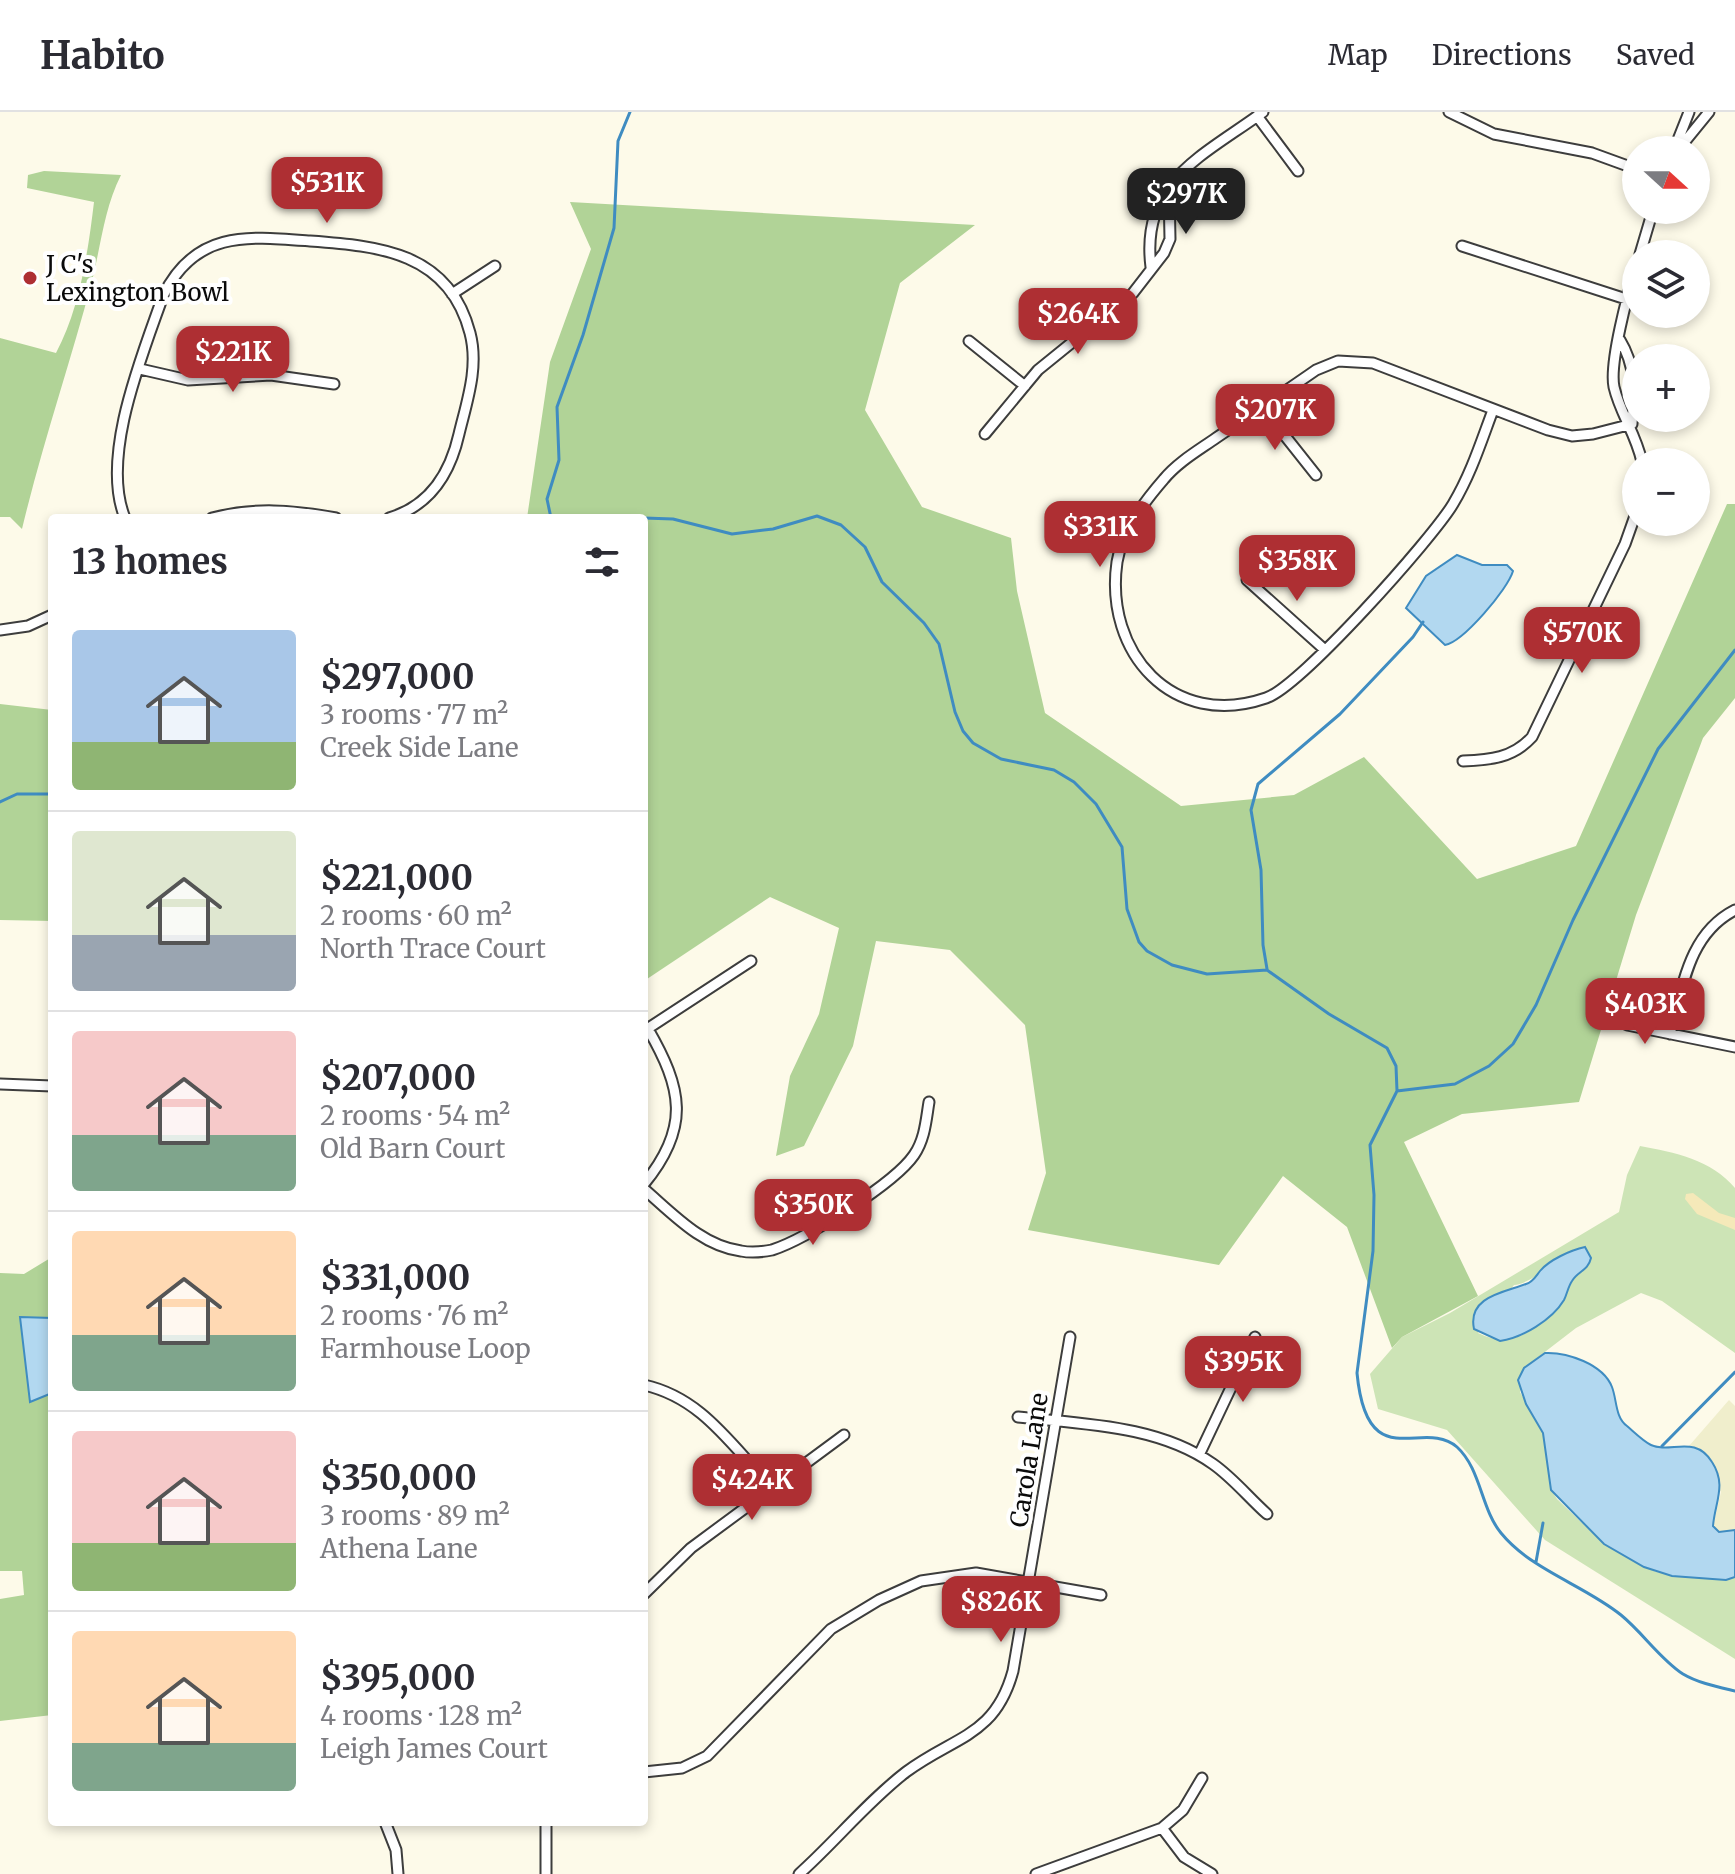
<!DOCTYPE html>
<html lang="en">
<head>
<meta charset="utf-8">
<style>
  body { margin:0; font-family:Merriweather,serif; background:#f2f2f3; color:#2b2b33; height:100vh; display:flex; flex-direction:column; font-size:30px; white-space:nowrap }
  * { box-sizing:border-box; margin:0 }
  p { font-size:26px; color:#7c7c81 }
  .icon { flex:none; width:44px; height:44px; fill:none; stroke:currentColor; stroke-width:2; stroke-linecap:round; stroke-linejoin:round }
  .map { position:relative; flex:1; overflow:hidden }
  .panel { position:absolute; left:48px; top:402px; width:600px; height:1312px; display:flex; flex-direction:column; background:#fff; border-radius:8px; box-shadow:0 4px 12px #0003 }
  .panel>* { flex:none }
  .needle { width:52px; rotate:111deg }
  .tools { position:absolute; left:1622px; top:24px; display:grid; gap:16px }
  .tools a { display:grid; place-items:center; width:88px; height:88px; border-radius:50%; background:#fff; box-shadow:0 4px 12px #0003; font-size:40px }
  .price { position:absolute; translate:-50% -68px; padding:0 18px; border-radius:16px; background:#ae2f33; color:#fff; font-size:26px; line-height:52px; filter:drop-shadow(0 2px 4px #0008) }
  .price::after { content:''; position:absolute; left:50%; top:48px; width:24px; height:18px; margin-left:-12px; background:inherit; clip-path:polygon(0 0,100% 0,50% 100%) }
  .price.on { background:#222; color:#fff }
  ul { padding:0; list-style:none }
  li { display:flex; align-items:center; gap:24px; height:200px; padding:0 24px }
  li+li { border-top:2px solid #e1e1e2 }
  li span { display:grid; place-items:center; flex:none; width:224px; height:160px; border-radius:8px; color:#555 }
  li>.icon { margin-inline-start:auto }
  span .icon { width:96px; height:96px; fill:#fffc; stroke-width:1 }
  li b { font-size:34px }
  h2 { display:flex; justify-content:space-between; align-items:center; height:96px; padding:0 24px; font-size:34px }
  header { display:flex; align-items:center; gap:48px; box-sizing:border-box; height:112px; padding:0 40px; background:#fff; border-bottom:2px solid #e1e1e2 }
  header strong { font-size:38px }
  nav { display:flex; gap:44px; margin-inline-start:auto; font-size:28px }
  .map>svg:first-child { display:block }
  .farmland { fill:#f0eecc }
  .green { fill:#cde4b6; fill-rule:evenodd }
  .forest { fill:#b1d397 }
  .sand { fill:#f5e9b9 }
  .water { fill:#b2d8f0; stroke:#3f8cc1; stroke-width:2 }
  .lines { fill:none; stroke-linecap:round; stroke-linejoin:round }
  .stream { stroke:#3f8cc1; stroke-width:3 }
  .minor-casing { stroke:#3d3d3d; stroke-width:13 }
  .minor { stroke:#fff; stroke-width:9 }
  .poi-dot { fill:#ae2f33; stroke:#fff; stroke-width:3 }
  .labels { text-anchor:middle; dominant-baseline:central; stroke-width:8; stroke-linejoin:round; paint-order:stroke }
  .poi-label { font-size:24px; fill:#0a0a0a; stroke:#fff; text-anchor:start }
  .street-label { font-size:24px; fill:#0a0a0a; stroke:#fff }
</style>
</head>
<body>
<header>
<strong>Habito</strong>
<nav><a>Map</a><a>Directions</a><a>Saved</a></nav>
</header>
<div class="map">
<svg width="1735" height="1762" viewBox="0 0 1735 1762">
  <rect width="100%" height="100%" fill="#fdfae9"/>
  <!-- farmland -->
  <path class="farmland" d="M1729 1288 1735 1294V1418L1719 1420 1713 1414 1721 1380 1689 1334Z"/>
  <!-- green -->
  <path class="green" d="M1640 1034C1674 1040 1712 1048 1735 1076V1241L1662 1189 1641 1181 1576 1216 1524 1256 1520 1280 1543 1321 1551 1378 1557 1387 1604 1432 1656 1460 1726 1468 1735 1465V1547L1545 1428 1447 1318 1378 1297 1370 1262 1402 1225 1450 1201 1619 1100 1627 1063ZM1579 1136 1591 1146C1588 1159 1579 1159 1572 1169 1548 1202 1524 1244 1478 1221L1514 1173C1531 1172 1559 1146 1579 1136Z"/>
  <!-- forest -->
  <path class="forest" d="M44 59 121 63C104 97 101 133 92 169 70 252 42 333 22 417L10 405H0V226L56 241C80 196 88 140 94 90L27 76 28 63Z
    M570 90 975 113 900 171 865 298 922 395 1011 426 1017 479 1045 601 1181 694 1294 683 1364 645 1477 767 1576 734 1727 392H1735V586L1703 626 1636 803 1579 990 1462 1002 1404 1030 1478 1184 1402 1225 1392 1236 1347 1115 1283 1064 1219 1153 1028 1118 1046 1061 1025 913 950 838 876 829 853 934 804 1034 776 1044 790 964 819 902 839 816 770 785 644 869V406H527L550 250 591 137Z
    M0 592 52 598V809L0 808Z
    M52 1145V1206H20L31 1290 52 1281V1603L0 1609V1487L24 1483 22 1459H0V1161L24 1162Z"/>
  <!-- sand -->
  <path class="sand" d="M1693 1081 1719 1101 1735 1106V1118L1697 1102 1685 1087 1686 1082Z"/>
  <!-- water -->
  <path class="water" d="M1457 443 1482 453H1507L1513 459C1508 477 1463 530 1445 533L1406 496 1426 464Z
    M1585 1135 1591 1146C1588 1159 1578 1159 1572 1169 1568 1175 1567 1182 1564 1188 1552 1208 1522 1226 1500 1229L1474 1217C1467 1184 1506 1180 1526 1172 1533 1170 1536 1164 1540 1159 1549 1148 1571 1138 1585 1135Z
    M20 1205 52 1206V1281L30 1290Z
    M1545 1241C1567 1240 1603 1252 1612 1275 1617 1288 1615 1305 1627 1314 1634 1320 1643 1329 1651 1333 1670 1342 1695 1322 1712 1350 1727 1373 1715 1390 1713 1414L1719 1420 1735 1418V1465L1726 1468 1672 1464 1644 1455 1604 1432 1551 1378 1543 1321 1526 1292 1518 1268 1524 1256Z"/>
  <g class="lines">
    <!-- stream -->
    <path class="stream" d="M551 406 547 387 559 348 557 295 583 223 614 116 618 29 630 0
      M644 406 673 407 732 422 773 417 817 404 841 413 865 435 882 470 924 511 939 532 955 600 963 619 973 631 1001 647 1054 658 1074 670 1096 692 1122 735 1127 797 1139 830 1147 839 1172 853 1207 862 1267 858 1329 902 1387 936 1396 954 1397 979 1370 1033 1374 1083 1373 1139 1357 1261C1367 1366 1423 1305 1457 1335 1481 1357 1481 1397 1501 1421 1531 1458 1584 1473 1621 1503 1643 1521 1660 1547 1683 1562 1698 1571 1718 1575 1735 1579
      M0 690 17 682H52
      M1267 857 1263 833 1261 758 1251 698 1258 672 1340 602 1413 525 1423 510
      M1397 979 1455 972 1489 954 1513 932 1536 893 1573 808 1658 637 1735 538
      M1662 1334 1735 1260
      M1536 1450 1543 1411"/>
    <!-- minor casing -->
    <g class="minor-casing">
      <path id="minor" d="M1449 0 1494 22 1592 41 1636 57
        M1257 4 1298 59
        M1674 38 1689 0
        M1678 38 1709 0
        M1462 134 1626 187
        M1640 142 1653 98
        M1636 154C1628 181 1609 251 1614 275 1620 301 1636 322 1642 350
        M1151 155C1140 69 1203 44 1263 0
        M452 182 495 154
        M1620 228C1637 256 1634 281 1632 312
        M969 229 1025 274
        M140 257 188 268 271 263 334 272
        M1262 295 1316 363
        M1493 298C1481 330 1471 362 1453 392 1432 427 1300 575 1266 586 1173 618 1104 541 1117 450 1122 419 1144 390 1164 367 1178 350 1199 338 1216 326 1250 303 1283 281 1316 258L1338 249 1373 251 1548 318 1572 324 1593 322 1632 312
        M985 322 1038 258 1133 181 1164 141 1170 127 1169 76
        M125 406C100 345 142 244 163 184 195 118 248 124 310 129 379 134 449 140 470 221 479 255 467 289 459 322 450 362 430 394 389 406
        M212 406C254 395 293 398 336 406
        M1247 468 1325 538
        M0 518 28 514 52 503
        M1463 649C1490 648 1513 646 1532 625L1625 432 1636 401
        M1627 913 1735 935
        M644 919 751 849
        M1670 922C1683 875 1688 822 1735 798
        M0 972 52 974
        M644 1072C691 1015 682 976 648 917
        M644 1077C673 1102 702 1134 741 1139 751 1141 762 1140 772 1138 806 1127 895 1071 914 1043 925 1027 926 1008 929 990
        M644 1273C703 1286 732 1335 772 1375
        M1018 1305C1082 1312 1159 1313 1213 1352 1233 1366 1249 1386 1267 1402
        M1199 1343 1255 1225
        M644 1482 691 1436 844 1323
        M644 1660 682 1656 707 1644 831 1517 879 1488 921 1469 976 1461 1101 1483
        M385 1710 396 1738 398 1762
        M1162 1716 1184 1745 1212 1762
        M546 1762V1710
        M799 1762C835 1730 867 1690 906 1660 954 1624 995 1625 1013 1559L1070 1225
        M1036 1762 1162 1716 1183 1698 1202 1666"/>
    </g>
    <!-- minor -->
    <use href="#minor" class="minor"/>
  </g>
  <!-- markers -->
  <circle class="poi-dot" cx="30" cy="166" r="8"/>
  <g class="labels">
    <!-- poi labels -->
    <g class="poi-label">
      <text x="46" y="152">J C's<tspan x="46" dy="28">Lexington Bowl</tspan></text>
    </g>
    <!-- street labels -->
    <g class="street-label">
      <text transform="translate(1029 1348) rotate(-81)">Carola Lane</text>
    </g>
  </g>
</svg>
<div class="tools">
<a><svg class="needle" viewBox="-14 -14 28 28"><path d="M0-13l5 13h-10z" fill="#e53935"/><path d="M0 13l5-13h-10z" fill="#7c7c81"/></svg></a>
<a><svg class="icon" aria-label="layers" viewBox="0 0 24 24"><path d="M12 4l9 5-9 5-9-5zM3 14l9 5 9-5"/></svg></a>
<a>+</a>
<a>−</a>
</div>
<b class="price" style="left:327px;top:113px">$531K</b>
<b class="price on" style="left:1186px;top:124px">$297K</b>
<b class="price" style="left:1078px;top:244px">$264K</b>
<b class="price" style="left:233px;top:282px">$221K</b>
<b class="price" style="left:1275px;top:340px">$207K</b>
<b class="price" style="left:1100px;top:457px">$331K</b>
<b class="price" style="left:1297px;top:491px">$358K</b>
<b class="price" style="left:1582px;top:563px">$570K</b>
<b class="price" style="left:1645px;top:934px">$403K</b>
<b class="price" style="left:813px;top:1135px">$350K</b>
<b class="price" style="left:1243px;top:1292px">$395K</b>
<b class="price" style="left:752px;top:1410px">$424K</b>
<b class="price" style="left:1001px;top:1532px">$826K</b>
<section class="panel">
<h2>13 homes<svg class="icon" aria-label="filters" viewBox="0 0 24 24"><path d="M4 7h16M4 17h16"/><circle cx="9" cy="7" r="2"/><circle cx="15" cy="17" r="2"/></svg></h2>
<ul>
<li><span style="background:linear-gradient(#a9c7e8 70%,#8fb573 0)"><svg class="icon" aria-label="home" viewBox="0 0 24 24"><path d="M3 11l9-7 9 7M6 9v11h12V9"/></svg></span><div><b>$297,000</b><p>3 rooms · 77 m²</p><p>Creek Side Lane</p></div></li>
<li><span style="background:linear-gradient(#dfe7d0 65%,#9aa5b1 0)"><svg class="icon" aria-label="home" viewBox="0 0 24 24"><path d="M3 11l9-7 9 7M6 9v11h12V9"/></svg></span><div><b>$221,000</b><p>2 rooms · 60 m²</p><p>North Trace Court</p></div></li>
<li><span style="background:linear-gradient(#f6c9c9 65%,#7fa58c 0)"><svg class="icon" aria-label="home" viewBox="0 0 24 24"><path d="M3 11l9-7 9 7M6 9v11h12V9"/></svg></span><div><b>$207,000</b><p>2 rooms · 54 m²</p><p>Old Barn Court</p></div></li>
<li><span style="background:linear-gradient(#ffd9b3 65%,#7fa58c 0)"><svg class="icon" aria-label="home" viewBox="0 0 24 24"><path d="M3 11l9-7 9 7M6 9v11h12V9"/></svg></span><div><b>$331,000</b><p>2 rooms · 76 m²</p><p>Farmhouse Loop</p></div></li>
<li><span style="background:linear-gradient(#f6c9c9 70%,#8fb573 0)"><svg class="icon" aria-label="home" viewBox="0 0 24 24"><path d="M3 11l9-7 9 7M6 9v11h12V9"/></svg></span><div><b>$350,000</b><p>3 rooms · 89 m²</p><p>Athena Lane</p></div></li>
<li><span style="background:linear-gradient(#ffd9b3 70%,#7fa58c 0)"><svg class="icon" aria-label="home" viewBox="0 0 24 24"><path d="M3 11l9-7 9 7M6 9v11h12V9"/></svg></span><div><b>$395,000</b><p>4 rooms · 128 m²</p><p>Leigh James Court</p></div></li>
</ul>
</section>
</div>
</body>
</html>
